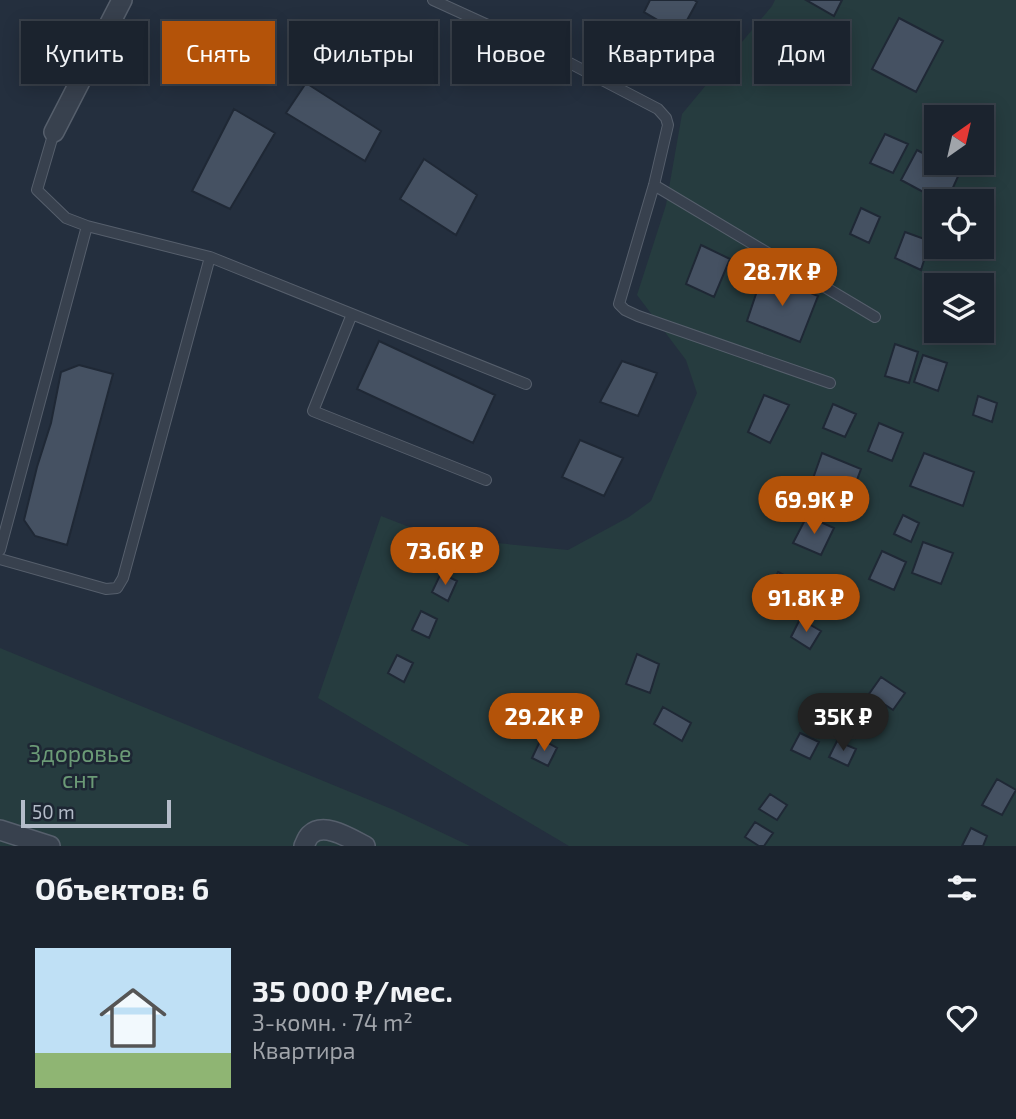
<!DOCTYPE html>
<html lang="ru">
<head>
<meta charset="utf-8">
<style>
  body { margin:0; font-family:"Exo 2",sans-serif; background:#282f3a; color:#f1f3f6; height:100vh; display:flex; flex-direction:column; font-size:26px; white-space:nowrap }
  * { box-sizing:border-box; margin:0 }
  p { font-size:23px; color:#a0a4aa }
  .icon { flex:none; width:38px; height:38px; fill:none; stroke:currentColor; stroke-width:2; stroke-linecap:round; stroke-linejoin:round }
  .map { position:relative; height:846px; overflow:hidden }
  .side { display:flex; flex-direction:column; background:#1b232e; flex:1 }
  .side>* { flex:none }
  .banner { position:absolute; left:21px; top:21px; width:975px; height:63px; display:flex; gap:14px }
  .needle { width:46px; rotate:34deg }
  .fabs { position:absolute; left:924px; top:105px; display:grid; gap:14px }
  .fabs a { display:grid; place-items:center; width:70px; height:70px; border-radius:0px; background:#1b232e; box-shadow:0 4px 18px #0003,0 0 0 2px #39404a; font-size:35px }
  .scale { position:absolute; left:21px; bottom:18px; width:150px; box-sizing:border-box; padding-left:7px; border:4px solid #b4bcc9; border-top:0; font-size:19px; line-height:24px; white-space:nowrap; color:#b4bcc9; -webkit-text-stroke:5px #1d2633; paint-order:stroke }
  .price { position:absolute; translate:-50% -60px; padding:0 16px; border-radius:24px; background:#b45309; color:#fff; font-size:23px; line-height:46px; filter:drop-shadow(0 2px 4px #0008) }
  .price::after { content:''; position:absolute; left:50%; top:42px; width:21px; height:16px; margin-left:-10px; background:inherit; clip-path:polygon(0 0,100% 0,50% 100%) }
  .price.active { background:#222; color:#fff }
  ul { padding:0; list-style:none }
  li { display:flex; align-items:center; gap:21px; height:175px; padding:0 35px }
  li span { display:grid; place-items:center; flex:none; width:196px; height:140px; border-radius:0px; color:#555 }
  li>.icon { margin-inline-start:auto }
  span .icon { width:84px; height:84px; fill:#fffc; stroke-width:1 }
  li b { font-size:30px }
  h2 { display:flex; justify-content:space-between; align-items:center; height:84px; padding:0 35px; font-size:30px }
  .tag { padding:0 24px; border-radius:0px; background:#1b232e; box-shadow:0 4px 18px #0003,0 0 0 2px #39404a; font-size:24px; line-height:63px }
  .tag.active { background:#b45309; color:#fff }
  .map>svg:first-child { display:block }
  .green { fill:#263c3f; fill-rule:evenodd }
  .building { fill:#455162; stroke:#1f2835; stroke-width:2 }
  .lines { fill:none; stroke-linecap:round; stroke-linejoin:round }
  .lane-casing { stroke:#565f6c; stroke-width:12 }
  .street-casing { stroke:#565f6c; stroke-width:22 }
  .lane { stroke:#38414e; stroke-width:10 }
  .street { stroke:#38414e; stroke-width:19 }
  .labels { text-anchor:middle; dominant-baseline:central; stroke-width:5; stroke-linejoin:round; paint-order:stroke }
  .park-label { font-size:23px; fill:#6b9a76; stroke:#1d2633 }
</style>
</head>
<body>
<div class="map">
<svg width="1016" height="846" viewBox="0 0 1016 846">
  <rect width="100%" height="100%" fill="#242f3e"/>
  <!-- green -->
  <path class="green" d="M775 0H1016V846H569L318 698 381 516 435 537 568 550 629 517 651 501 697 393 686 360 637 295 666 205 682 114 772 6ZM936 117H982V163H936ZM936 201H982V247H936ZM936 285H982V331H936Z
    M0 648 394 810 470 846H0Z"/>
  <!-- building -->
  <path class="building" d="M650 0H694L697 2 680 33 644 12Z
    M806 0H842L834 16Z
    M899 18 943 41 916 92 872 69Z
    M306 83 381 131 365 161 286 113Z
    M234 109 275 133 230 209 192 191Z
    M885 134 908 144 893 173 870 163Z
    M917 150 936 160V163H942L960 172 947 201H940L901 180Z
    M424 159 477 195 456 235 400 199Z
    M861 208 880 217 869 243 850 234Z
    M982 210 994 216 983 246 982 245Z
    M905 232 930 241 921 270 895 258Z
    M701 245 730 259 714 297 686 284Z
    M763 273 818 296 800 342 747 321Z
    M937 274 967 285H936V301L927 298Z
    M379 341 495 395 473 443 357 389Z
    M895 344 918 352 909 383 885 376Z
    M923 355 947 363 938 391 914 382Z
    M622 361 657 373 638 416 600 402Z
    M79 365 113 374 67 545 35 536 24 520 37 467 51 423 61 372Z
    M764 395 789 405 770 443 748 432Z
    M978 396 997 403 992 422 973 415Z
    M833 404 856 414 845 437 823 428Z
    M879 423 903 433 892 461 868 451Z
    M580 440 623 458 604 496 562 477Z
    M822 453 861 469 848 504 810 487Z
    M924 453 974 472 963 506 910 486Z
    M903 515 919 523 911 542 894 534Z
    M807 516 834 528 821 555 793 543Z
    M923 542 953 553 941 584 912 573Z
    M882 551 906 562 894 590 869 579Z
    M778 572 805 586 791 612 765 599Z
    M441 573 457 581 448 601 432 592Z
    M421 611 437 619 429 638 412 630Z
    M800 619 821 631 810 649 791 637Z
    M637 654 659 664 650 693 626 684Z
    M397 655 413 663 404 682 388 673Z
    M881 677 905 693 893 710 869 694Z
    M663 707 691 723 682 741 654 724Z
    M810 707 828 718 818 733 800 722Z
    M847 711 864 719 855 738 839 730Z
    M800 733 819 742 810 759 791 750Z
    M541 739 557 748 548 766 532 758Z
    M837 741 856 749 848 766 829 757Z
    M997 779 1016 790 1002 815 982 805Z
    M770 794 787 805 777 820 759 809Z
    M755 822 773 833 764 846H759L745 837Z
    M971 828 987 836 983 846H962Z"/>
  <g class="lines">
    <!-- lane casing -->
    <g class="lane-casing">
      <path id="lane" d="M433 0 560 58 658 109 666 118 668 125 654 185 619 304 625 310 638 316 830 383
        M654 185 875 317
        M210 257 526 384
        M352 314 313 411 486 480
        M0 550 87 226
        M0 559 106 589 117 588 123 578 210 257 87 226 66 218 37 190 54 132"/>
    </g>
    <!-- street casing -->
    <g class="street-casing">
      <path id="street" d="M54 132 122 0
        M0 830 50 846
        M304 846C306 842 307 838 310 835 324 821 351 839 365 846"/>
    </g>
    <!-- lane -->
    <use href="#lane" class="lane"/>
    <!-- street -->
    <use href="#street" class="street"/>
  </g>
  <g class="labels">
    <!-- park labels -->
    <g class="park-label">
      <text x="80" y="753">Здоровье<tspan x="80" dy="26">снт</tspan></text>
    </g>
  </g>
</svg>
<div class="fabs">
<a><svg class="needle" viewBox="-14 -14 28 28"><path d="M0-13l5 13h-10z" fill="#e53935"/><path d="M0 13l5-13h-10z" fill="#a0a4aa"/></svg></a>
<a><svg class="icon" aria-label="locate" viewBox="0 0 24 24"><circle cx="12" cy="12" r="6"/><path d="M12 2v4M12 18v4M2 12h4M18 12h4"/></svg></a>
<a><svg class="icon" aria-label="layers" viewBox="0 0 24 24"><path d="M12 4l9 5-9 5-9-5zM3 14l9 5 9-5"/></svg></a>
</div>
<div class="scale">50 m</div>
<b class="price" style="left:782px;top:308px">28.7K ₽</b>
<b class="price" style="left:814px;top:536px">69.9K ₽</b>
<b class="price" style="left:445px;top:587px">73.6K ₽</b>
<b class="price" style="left:806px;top:634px">91.8K ₽</b>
<b class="price" style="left:544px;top:753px">29.2K ₽</b>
<b class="price active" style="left:843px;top:753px">35K ₽</b>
<div class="banner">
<a class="tag">Купить</a>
<a class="tag active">Снять</a>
<a class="tag">Фильтры</a>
<a class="tag">Новое</a>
<a class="tag">Квартира</a>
<a class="tag">Дом</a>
</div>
</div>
<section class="side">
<h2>Объектов: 6<svg class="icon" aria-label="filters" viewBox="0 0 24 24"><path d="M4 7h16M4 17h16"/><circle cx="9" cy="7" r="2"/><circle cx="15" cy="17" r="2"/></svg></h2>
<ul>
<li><span style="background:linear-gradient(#bfe0f5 75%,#8fb573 0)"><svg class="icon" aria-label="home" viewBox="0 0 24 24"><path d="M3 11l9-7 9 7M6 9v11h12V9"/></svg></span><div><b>35 000 ₽/мес.</b><p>3-комн. · 74 m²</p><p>Квартира</p></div><svg class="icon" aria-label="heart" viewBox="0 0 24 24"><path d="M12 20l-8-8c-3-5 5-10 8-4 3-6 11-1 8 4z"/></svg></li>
</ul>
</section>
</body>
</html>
